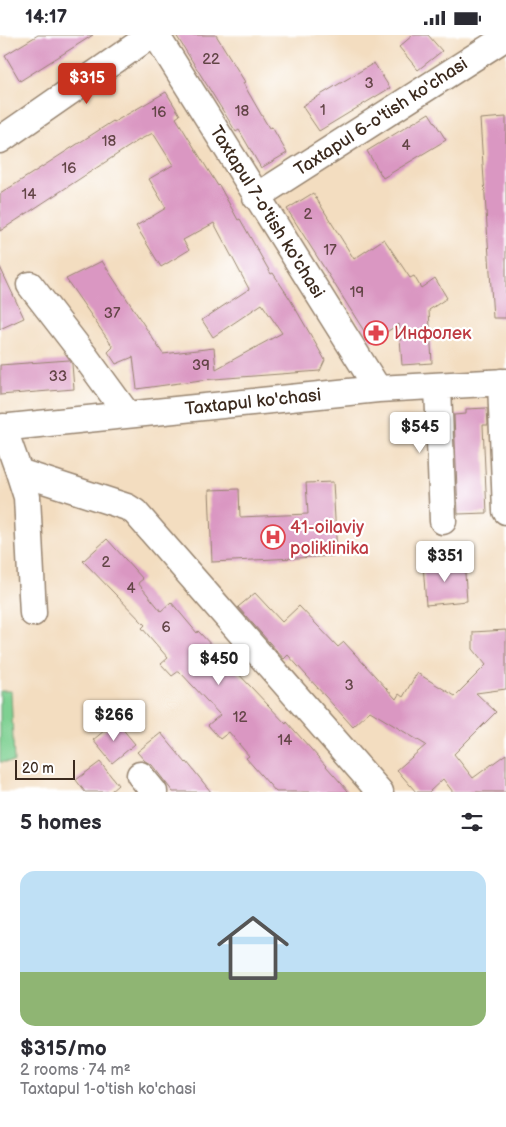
<!DOCTYPE html>
<html lang="en">
<head>
<meta charset="utf-8">
<style>
  body { margin:0; font-family:"Balsamiq Sans",sans-serif; background:#f7f7f7; color:#2b2b33; height:100vh; display:flex; flex-direction:column; font-size:19px; white-space:nowrap }
  * { box-sizing:border-box; margin:0 }
  p { font-size:16px; color:#7c7c81 }
  .icon { flex:none; width:28px; height:28px; fill:none; stroke:currentColor; stroke-width:2; stroke-linecap:round; stroke-linejoin:round }
  .map { position:relative; height:757px; overflow:hidden }
  .side { display:flex; flex-direction:column; background:#fff; flex:1 }
  .side>* { flex:none }
  .scale { position:absolute; left:15px; bottom:12px; width:60px; box-sizing:border-box; padding-left:5px; border:2px solid #3b2a1e; border-top:0; font-size:14px; line-height:18px; white-space:nowrap; color:#3b2a1e; -webkit-text-stroke:4px #fff; paint-order:stroke }
  .price { position:absolute; translate:-50% -42px; padding:0 11px; border-radius:5px; background:#fff; color:#222; font-size:16px; line-height:32px; filter:drop-shadow(0 1px 2px #0008) }
  .price::after { content:''; position:absolute; left:50%; top:30px; width:15px; height:11px; margin-left:-8px; background:inherit; clip-path:polygon(0 0,100% 0,50% 100%) }
  .price.on { background:#c8321e; color:#fff }
  ul { padding:0; list-style:none }
  li { display:grid; align-content:center; gap:10px; height:265px; padding:0 20px }
  li+li { border-top:1px solid #e1e1e2 }
  li span { display:grid; place-items:center; height:155px; border-radius:15px; color:#555 }
  li>.icon { margin-inline-start:auto }
  span .icon { width:90px; height:90px; fill:#fffc; stroke-width:1 }
  li b { font-size:21px }
  h2 { display:flex; justify-content:space-between; align-items:center; height:60px; padding:0 20px; font-size:21px }
  .status { display:flex; justify-content:space-between; align-items:center; height:35px; padding:0 25px; background:#fff; direction:ltr }
  .status svg { height:14px; fill:currentColor }
  .map>svg:first-child { display:block }
  .green { fill:#7ed092; stroke:#5c7d58 }
  .building { fill:#da97c2 }
  .lines { fill:none; stroke-linecap:round; stroke-linejoin:round }
  .minor-casing { stroke:#97846f; stroke-width:29 }
  .minor { stroke:#fff; stroke-width:26 }
  .labels { text-anchor:middle; dominant-baseline:central; stroke-width:4.5; stroke-linejoin:round; paint-order:stroke }
  .number-label { font-size:15px; fill:#634547 }
  .street-label { font-size:18px; fill:#3b2a1e; stroke:#fff }
  .health-label { font-size:18px; fill:#be3a42; stroke:#fff; text-anchor:start }
</style>
</head>
<body>
<div class="status"><b>14:17</b><svg viewBox="0 0 49 12"><path d="M0 12V9h3v3zM5 12V6h3v6zM10 12V3h3v9zM15 12V0h3v12zM26 1h20v11H26zM47 4h2v5h-2z"/></svg></div>
<div class="map">
<svg width="506" height="757" viewBox="0 0 506 757">
  <rect width="100%" height="100%" fill="#fff"/>
  <filter id="ink" filterUnits="userSpaceOnUse"><feTurbulence type="fractalNoise" baseFrequency=".02" numOctaves="2"/><feDisplacementMap in="SourceGraphic" scale="10" xChannelSelector="R" yChannelSelector="G"/><feConvolveMatrix kernelMatrix="1 2 1 2 8 2 1 2 1" color-interpolation-filters="sRGB"/></filter>
  <filter id="wash" filterUnits="userSpaceOnUse"><feTurbulence type="fractalNoise" baseFrequency=".0096" numOctaves="4" result="noise"/><feDisplacementMap in="SourceGraphic" scale="20" xChannelSelector="R" yChannelSelector="G"/><feGaussianBlur stdDeviation="1.12" result="paint"/><feColorMatrix in="noise" values="0 0 0 0 0 0 0 0 0 0 0 0 0 0 0 0 0 1.4 0 .05"/><feComposite in="paint" operator="in"/></filter>
  <g filter="url(#wash)">
    <rect width="100%" height="100%" fill="#f3ddc0"/>
    <!-- green -->
    <path class="green" d="M0 656H11L14 727H0Z"/>
    <g id="blocks">
      <!-- building -->
      <path class="building" d="M38 0H93L20 46 5 20Z
        M176 0H216L245 47 243 48 269 93 272 92 287 118 261 133 239 95 236 97Z
        M413 0H428L442 16 418 35 399 12Z
        M374 28 390 53 319 96 302 71Z
        M166 57 180 80 176 83 218 151 219 150 238 185 240 184 271 239 273 238 290 264 325 325 320 336 201 345 137 354 133 322 116 329 108 317 113 312 66 244 102 226 163 319 214 313 216 334 282 298 262 269 213 302 202 285 249 254 214 188 183 205 189 215 161 232 136 191 166 173 149 144 173 130 153 98 139 105 0 196V159L113 86 114 87Z
        M429 78 446 105 383 143 367 116Z
        M506 82V283H493L480 84Z
        M313 158 354 224 384 204 410 243 414 241 421 253 435 243 447 263 429 275 432 328 402 330 399 289 371 307 287 174Z
        M0 232 24 283 0 294Z
        M69 325 72 329 74 354 0 360V330Z
        M487 373 488 390H483L487 478 458 479 454 380 466 379V374Z
        M333 447 337 521 212 527 209 455 239 454 240 482 308 479 306 448Z
        M107 504 143 544 138 548 161 576 171 567 197 598 198 596 286 689 287 687 349 757H276L246 723 249 721 229 697 220 704 208 690 220 680 179 636 172 641 161 629 168 623 142 593 145 590 83 526Z
        M464 525 467 566 426 570 423 529Z
        M255 558 282 587 299 571 338 612 344 607 396 664 399 659 403 662 417 638 455 661 486 630 473 614V597L506 595V654L476 658 496 677 454 719 473 743 506 719V757H453L443 744 429 757H416L397 735 426 710 370 676 353 692 288 620 284 624 238 572Z
        M116 686 135 709 112 728 93 705Z
        M161 698 186 728 187 727 211 757H173L152 730 145 726 137 717Z
        M100 727 118 750 110 757H85L76 745Z"/>
    </g>
  </g>
  <g filter="url(#ink)">
    <use href="#blocks" fill-opacity="0" stroke="#97846f" stroke-width="1"/>
    <g class="lines">
      <!-- minor casing -->
      <g class="minor-casing">
        <path id="minor" d="M156 0 378 354
          M0 105 151 0
          M256 162 506 2
          M30 250 84 320 127 379
          M501 347 506 476
          M438 351 443 486
          M3 392 19 437 127 472 135 477 380 757
          M0 393 378 354 506 347
          M19 437 27 462 33 578
          M140 740 154 757"/>
      </g>
      <!-- minor -->
      <use href="#minor" class="minor"/>
    </g>
  </g>
  <!-- icons -->
  <defs>
    <g id="pharmacy-ring" transform="scale(1.25)"><circle r="9.5" fill="#fff" stroke="#e0444e" stroke-width="1.5"/><path d="M-2-6h4v4h4v4h-4v4h-4v-4h-4v-4h4Z" fill="#e0444e"/></g>
    <g id="hospital-ring" transform="scale(1.25)"><circle r="9.5" fill="#fff" stroke="#e0444e" stroke-width="1.5"/><path d="M-5-5h3v3.5h4V-5h3V5h-3V1.5h-4V5h-3Z" fill="#e0444e"/></g>
  </defs>
  <g fill-rule="evenodd">
    <use href="#pharmacy-ring" x="376" y="298"/>
    <use href="#hospital-ring" x="273" y="502"/>
  </g>
  <g class="labels">
    <!-- number labels -->
    <g class="number-label">
      <text x="211" y="24">22</text>
      <text x="369" y="48">3</text>
      <text x="323" y="75">1</text>
      <text x="242" y="76">18</text>
      <text x="159" y="77">16</text>
      <text x="109" y="106">18</text>
      <text x="406" y="110">4</text>
      <text x="69" y="133">16</text>
      <text x="29" y="159">14</text>
      <text x="308" y="179">2</text>
      <text x="330" y="215">17</text>
      <text x="357" y="257">19</text>
      <text x="112" y="278">37</text>
      <text x="201" y="330">39</text>
      <text x="58" y="341">33</text>
      <text x="106" y="527">2</text>
      <text x="131" y="553">4</text>
      <text x="166" y="592">6</text>
      <text x="349" y="650">3</text>
      <text x="240" y="682">12</text>
      <text x="285" y="705">14</text>
    </g>
    <!-- street labels -->
    <g class="street-label">
      <text transform="translate(381 82) rotate(-33)">Taxtapul 6-o'tish ko'chasi</text>
      <text transform="translate(267 177) rotate(58)">Taxtapul 7-o'tish ko'chasi</text>
      <text transform="translate(253 367) rotate(-6)">Taxtapul ko'chasi</text>
    </g>
    <!-- health labels -->
    <g class="health-label">
      <text x="394" y="298">Инфолек</text>
      <text x="290" y="492">41-oilaviy<tspan x="290" dy="21">poliklinika</tspan></text>
    </g>
  </g>
</svg>
<div class="scale">20 m</div>
<b class="price on" style="left:87px;top:70px">$315</b>
<b class="price" style="left:420px;top:419px">$545</b>
<b class="price" style="left:445px;top:548px">$351</b>
<b class="price" style="left:219px;top:651px">$450</b>
<b class="price" style="left:114px;top:707px">$266</b>
</div>
<section class="side">
<h2>5 homes<svg class="icon" aria-label="filters" viewBox="0 0 24 24"><path d="M4 7h16M4 17h16"/><circle cx="9" cy="7" r="2"/><circle cx="15" cy="17" r="2"/></svg></h2>
<ul>
<li><span style="background:linear-gradient(#bfe0f5 65%,#8fb573 0)"><svg class="icon" aria-label="home" viewBox="0 0 24 24"><path d="M3 11l9-7 9 7M6 9v11h12V9"/></svg></span><div><b>$315/mo</b><p>2 rooms · 74 m²</p><p>Taxtapul 1-o'tish ko'chasi</p></div></li>
</ul>
</section>
</body>
</html>
